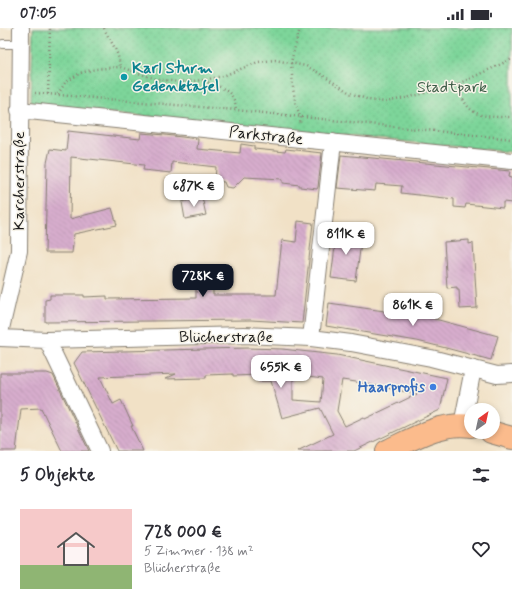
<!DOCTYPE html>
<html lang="de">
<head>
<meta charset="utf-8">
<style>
  body { margin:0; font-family:Mynerve,sans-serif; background:#f7f7f7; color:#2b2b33; height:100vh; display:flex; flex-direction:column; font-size:15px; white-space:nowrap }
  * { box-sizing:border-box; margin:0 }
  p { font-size:13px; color:#7c7c81 }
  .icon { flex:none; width:22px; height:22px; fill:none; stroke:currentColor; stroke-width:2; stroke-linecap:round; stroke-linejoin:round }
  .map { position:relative; height:423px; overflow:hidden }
  .drawer { display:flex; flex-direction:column; background:#fff; flex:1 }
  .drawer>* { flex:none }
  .needle { width:26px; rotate:33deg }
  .tools { position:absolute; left:464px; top:375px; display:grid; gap:8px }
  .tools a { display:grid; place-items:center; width:36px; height:36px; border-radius:50%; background:#fff; box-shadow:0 2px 6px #0003; font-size:20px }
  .price { position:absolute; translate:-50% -34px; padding:0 9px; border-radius:8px; background:#fff; color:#222; font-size:13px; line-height:26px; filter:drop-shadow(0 1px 2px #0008) }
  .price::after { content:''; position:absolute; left:50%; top:24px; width:12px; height:9px; margin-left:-6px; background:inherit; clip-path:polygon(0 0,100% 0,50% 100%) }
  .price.current { background:#111827; color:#fff }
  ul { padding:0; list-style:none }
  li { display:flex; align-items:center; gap:12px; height:100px; padding:0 20px }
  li+li { border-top:1px solid #e1e1e2 }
  li span { display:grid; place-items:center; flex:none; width:112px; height:80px; border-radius:0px; color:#555 }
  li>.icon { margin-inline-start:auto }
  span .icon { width:48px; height:48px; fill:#fffc; stroke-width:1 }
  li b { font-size:17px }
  h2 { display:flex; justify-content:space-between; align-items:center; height:48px; padding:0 20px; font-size:17px }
  .status { display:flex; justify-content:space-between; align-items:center; height:28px; padding:0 20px; background:#fff; direction:ltr }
  .status svg { height:11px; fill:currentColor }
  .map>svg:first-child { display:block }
  .park { fill:url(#park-dots); stroke:#4c785b }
  .building { fill:url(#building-back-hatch); fill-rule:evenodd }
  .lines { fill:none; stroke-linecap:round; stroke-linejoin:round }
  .lane-casing { stroke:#867e71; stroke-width:10 }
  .street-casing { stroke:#867e71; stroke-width:18 }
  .primary-casing { stroke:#867e71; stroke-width:24 }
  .path { stroke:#867e71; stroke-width:2.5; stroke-dasharray:1 3; stroke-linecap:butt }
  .lane { stroke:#fff; stroke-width:8 }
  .street { stroke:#fff; stroke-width:16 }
  .primary { stroke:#fbbb8c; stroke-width:22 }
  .culture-dot { fill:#0f9aa8; stroke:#f7f3e8; stroke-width:1.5 }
  .shop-dot { fill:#3f7fe0; stroke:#f7f3e8; stroke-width:1.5 }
  .labels { text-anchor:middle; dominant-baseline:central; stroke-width:3; stroke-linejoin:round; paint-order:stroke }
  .culture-label { font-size:16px; font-weight:bold; fill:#0d838f; stroke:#f7f3e8; text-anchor:start }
  .park-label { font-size:16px; fill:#3e5d48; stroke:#f7f3e8 }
  .street-label { font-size:16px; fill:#1c1c1c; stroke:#f7f3e8 }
  .shop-label { font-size:16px; font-weight:bold; fill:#366cbe; stroke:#f7f3e8; text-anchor:end }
</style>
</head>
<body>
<div class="status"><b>07:05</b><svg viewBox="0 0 49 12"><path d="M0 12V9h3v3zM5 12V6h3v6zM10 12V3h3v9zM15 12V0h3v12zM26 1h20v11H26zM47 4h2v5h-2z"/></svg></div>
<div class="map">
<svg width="512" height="423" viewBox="0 0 512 423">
  <defs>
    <pattern id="park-dots" width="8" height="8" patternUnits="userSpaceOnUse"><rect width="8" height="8" fill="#7dd59a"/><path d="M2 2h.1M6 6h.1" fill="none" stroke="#6bb684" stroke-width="1.8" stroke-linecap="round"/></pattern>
    <pattern id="building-back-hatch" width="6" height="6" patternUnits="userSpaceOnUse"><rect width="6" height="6" fill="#d7adcd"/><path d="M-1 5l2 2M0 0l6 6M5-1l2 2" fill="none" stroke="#b894af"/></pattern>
  </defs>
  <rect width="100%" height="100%" fill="#f7f3e8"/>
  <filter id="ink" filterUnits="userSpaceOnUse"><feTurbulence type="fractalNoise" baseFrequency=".025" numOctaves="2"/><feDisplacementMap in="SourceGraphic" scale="8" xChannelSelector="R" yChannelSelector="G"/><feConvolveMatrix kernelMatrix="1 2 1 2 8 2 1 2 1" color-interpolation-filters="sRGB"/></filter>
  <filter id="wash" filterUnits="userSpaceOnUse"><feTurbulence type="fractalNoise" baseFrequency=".012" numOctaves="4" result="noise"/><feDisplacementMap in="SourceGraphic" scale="16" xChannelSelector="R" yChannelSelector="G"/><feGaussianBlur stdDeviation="0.9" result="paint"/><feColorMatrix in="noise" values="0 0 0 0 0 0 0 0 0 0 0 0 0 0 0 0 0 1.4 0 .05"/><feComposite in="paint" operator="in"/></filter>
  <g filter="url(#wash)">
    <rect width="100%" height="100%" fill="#f1e1c6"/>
    <!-- park -->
    <path class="park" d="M33 0H512V124L37 78 31 73Z"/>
    <g id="blocks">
      <!-- building -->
      <path class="building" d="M68 103 140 111 141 105 165 107 198 111 197 121 240 125 241 116 254 118V121L285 124 286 121 322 125 318 159 317 161 300 159V157L283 155V151L244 149 233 160 226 159 224 154 215 153 216 139 172 134 171 145 143 142 144 137 71 129 70 191 112 180 117 197 74 206 72 225H45L47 135 50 121 66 123Z
        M341 127 510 143 509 148 512 149V175L503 174V180L466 176 465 180 454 179V171L401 165 402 158 376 156 375 163 337 160Z
        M202 169 206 187 185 191 182 174Z
        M298 193 313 195 302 295 251 292 45 294V272L50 271V267H84V269L107 268V271L196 270V244H213V267H276L282 212 296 214Z
        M337 203 362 206 356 253 331 250Z
        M469 212V216L473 215 477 280 460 281 459 261H457V259L447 260 444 214Z
        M401 270 439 279V282L409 284 498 308 491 332 446 320 417 313 326 298 329 275 398 285Z
        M247 320 282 321 337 327 447 350 440 382 354 423H297L333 406 320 380 282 390 271 353H259V347L233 348V346L206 347V350L165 351 176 346 100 349 113 376 121 372 133 398H131L143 423H117L74 335 82 324ZM293 347 323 351 321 374 293 372ZM342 352 356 354 417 366 365 391 364 389 345 398 337 383Z
        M0 345H47L53 347 89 423H62L41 380 21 381 16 423H0Z"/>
    </g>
  </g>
  <g filter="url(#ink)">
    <use href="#blocks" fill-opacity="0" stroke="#867e71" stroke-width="1"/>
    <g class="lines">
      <!-- lane casing -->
      <g class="lane-casing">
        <path id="lane" d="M3 16H21"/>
      </g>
      <!-- street casing -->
      <g class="street-casing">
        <path id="street" d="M19 82 512 133
          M0 305 19 223 21 0
          M0 310 47 312 244 307 311 310 351 315 431 330 497 347 512 346
          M311 310 333 114
          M47 312 100 423
          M462 397 473 341"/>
      </g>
      <!-- primary casing -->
      <g class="primary-casing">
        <path id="primary" d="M491 404 512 410
          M387 423C412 411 442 393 471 398"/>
      </g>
      <!-- path -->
      <path class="path" d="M104 0C111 16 118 20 120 39
        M300 0 291 34 293 60 296 78 301 89 300 96
        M204 53C221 59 235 62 236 82
        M458 56C466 90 482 89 512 89
        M35 65 236 82 512 111
        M48 66 50 0
        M58 66 65 55 80 45 95 41 120 39 156 51 179 54 204 52 223 48 258 34 275 32 306 38 319 45 350 65 369 72 386 74 410 69 458 56 512 31"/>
      <!-- lane -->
      <use href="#lane" class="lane"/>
      <!-- street -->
      <use href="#street" class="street"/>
      <!-- primary -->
      <use href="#primary" class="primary"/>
    </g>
  </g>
  <!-- markers -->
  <circle class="culture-dot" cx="124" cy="49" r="4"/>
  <circle class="shop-dot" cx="433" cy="359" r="4"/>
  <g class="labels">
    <!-- culture labels -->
    <g class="culture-label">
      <text x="132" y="40">Karl Sturm<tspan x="132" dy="18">Gedenktafel</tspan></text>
    </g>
    <!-- park labels -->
    <g class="park-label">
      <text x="452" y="59">Stadtpark</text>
    </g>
    <!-- street labels -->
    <g class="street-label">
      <text transform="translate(266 108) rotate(6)">Parkstraße</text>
      <text transform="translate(19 153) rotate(-90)">Karcherstraße</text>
      <text x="226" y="309">Blücherstraße</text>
    </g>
    <!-- shop labels -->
    <g class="shop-label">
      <text x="425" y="359">Haarprofis</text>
    </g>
  </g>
</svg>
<div class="tools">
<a><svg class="needle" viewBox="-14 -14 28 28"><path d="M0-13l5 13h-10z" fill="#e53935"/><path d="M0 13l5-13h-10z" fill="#7c7c81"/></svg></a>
</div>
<b class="price" style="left:194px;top:180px">687K €</b>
<b class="price" style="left:346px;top:228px">811K €</b>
<b class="price current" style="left:203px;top:270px">728K €</b>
<b class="price" style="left:413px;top:299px">861K €</b>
<b class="price" style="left:281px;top:361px">655K €</b>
</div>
<section class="drawer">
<h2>5 Objekte<svg class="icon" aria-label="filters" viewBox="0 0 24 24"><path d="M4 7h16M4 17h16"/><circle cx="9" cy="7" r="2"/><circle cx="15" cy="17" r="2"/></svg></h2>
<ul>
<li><span style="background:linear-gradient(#f6c9c9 70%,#8fb573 0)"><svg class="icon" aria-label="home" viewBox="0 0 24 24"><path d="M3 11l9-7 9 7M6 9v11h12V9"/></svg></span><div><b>728 000 €</b><p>5 Zimmer · 138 m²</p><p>Blücherstraße</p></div><svg class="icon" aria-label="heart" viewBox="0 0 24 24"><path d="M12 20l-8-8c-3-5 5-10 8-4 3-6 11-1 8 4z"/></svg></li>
</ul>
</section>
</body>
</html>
